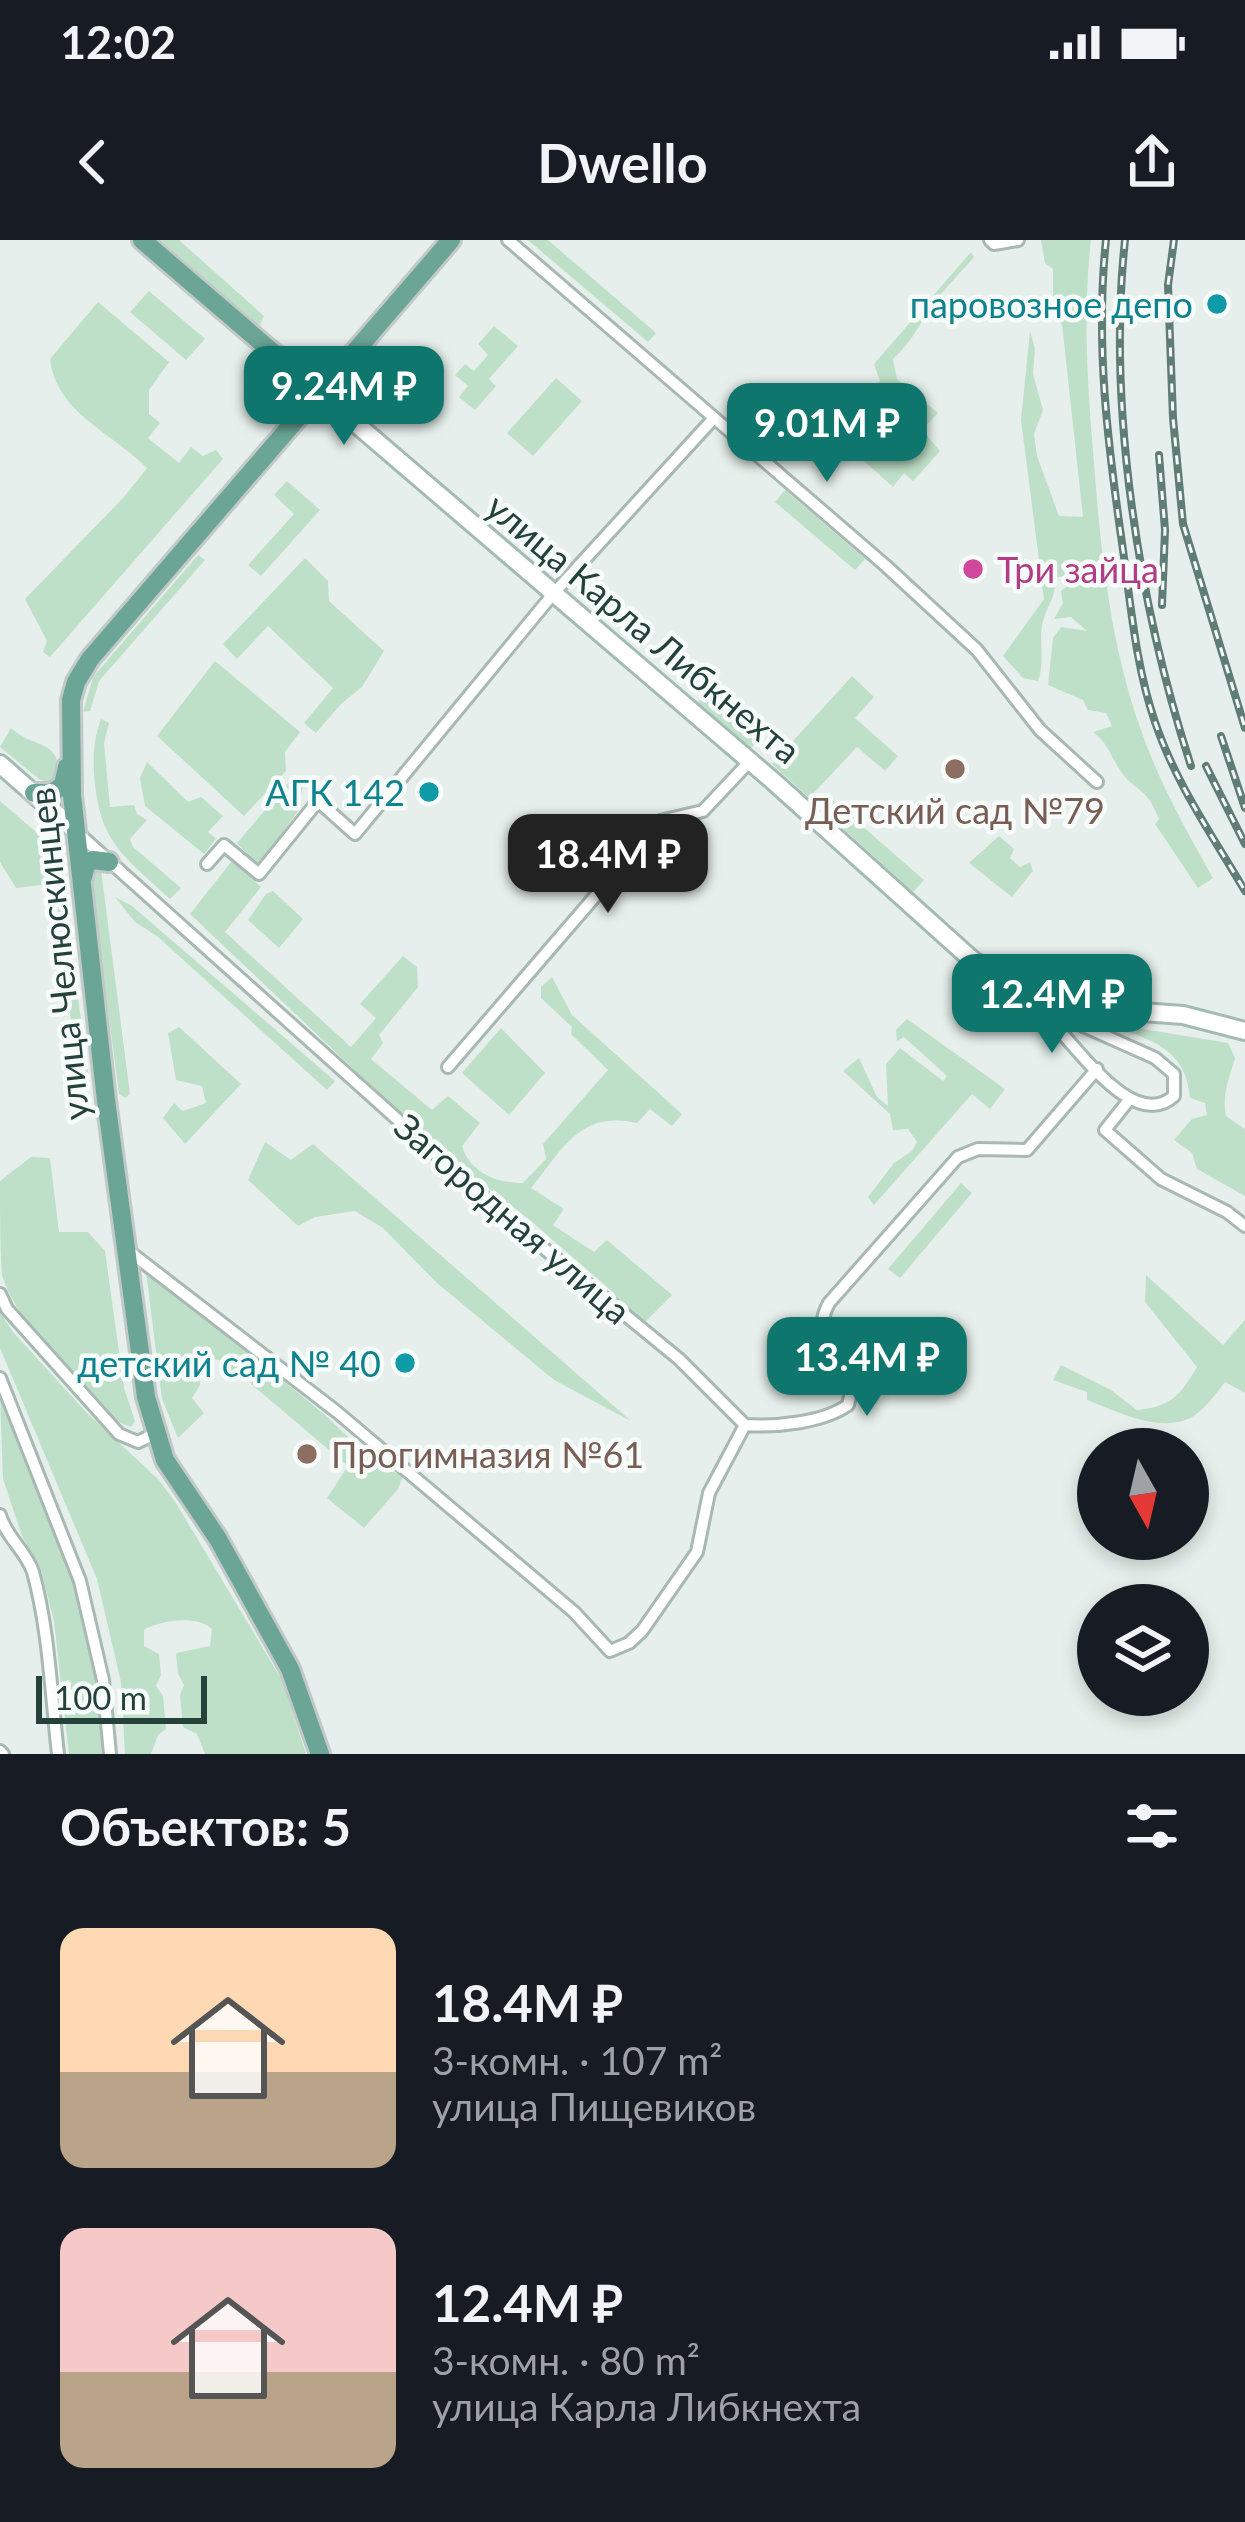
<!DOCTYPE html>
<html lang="ru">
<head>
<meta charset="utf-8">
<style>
  body { margin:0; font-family:Lato,sans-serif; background:#20242c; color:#f1f3f6; height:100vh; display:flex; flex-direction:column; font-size:45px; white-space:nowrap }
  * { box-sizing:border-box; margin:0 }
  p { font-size:39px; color:#9ea1a6 }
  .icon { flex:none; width:66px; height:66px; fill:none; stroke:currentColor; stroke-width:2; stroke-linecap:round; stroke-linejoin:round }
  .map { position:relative; height:1514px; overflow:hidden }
  .details { display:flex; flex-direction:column; background:#171b24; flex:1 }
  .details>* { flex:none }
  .needle { width:78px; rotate:172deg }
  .controls { position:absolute; left:1077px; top:1188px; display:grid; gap:24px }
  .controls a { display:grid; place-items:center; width:132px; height:132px; border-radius:50%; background:#171b24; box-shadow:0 6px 18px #0003; font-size:60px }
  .scale { position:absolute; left:36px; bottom:30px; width:171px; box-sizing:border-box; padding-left:12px; border:6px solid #24423a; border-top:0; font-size:33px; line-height:42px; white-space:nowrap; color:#24423a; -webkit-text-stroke:9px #f7fbf9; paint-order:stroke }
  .price { position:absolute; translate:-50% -102px; padding:0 27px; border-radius:24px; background:#0f766e; color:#fff; font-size:39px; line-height:78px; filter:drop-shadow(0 3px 6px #0008) }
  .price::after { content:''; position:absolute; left:50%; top:72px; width:36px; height:27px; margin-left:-18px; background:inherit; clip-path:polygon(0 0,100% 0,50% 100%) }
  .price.current { background:#222; color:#fff }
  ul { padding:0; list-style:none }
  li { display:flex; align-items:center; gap:36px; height:300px; padding:0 60px }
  li span { display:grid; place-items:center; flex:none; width:336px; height:240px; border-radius:24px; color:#555 }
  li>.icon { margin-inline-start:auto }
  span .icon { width:144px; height:144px; fill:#fffc; stroke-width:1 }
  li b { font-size:51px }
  h2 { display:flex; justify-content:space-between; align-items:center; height:144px; padding:0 60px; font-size:51px }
  .status { display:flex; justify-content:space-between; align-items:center; height:84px; padding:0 60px; background:#171b24; direction:ltr }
  .status svg { height:33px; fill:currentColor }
  header { display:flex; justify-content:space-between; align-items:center; height:156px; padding:0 60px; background:#171b24; font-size:54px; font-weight:700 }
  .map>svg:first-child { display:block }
  .green { fill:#bfe0c8 }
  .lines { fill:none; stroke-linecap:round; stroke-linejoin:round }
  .street-casing { stroke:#a8b8b2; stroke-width:16 }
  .secondary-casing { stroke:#a4bbb3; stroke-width:22 }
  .primary-casing { stroke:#c2cac8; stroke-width:24 }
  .street { stroke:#fff; stroke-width:10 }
  .secondary { stroke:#fff; stroke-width:16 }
  .primary { stroke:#6aa596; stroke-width:18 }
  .rail-casing { stroke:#5f7d75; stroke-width:8 }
  .rail { stroke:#f7fbf9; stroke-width:3; stroke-dasharray:9; stroke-linecap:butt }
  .culture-dot { fill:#0f9aa8; stroke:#f7fbf9; stroke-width:4.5 }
  .hotel-dot { fill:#d1479c; stroke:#f7fbf9; stroke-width:4.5 }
  .education-dot { fill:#8d6e63; stroke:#f7fbf9; stroke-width:4.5 }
  .labels { text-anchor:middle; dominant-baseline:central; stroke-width:9; stroke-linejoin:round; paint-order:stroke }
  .culture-label { font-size:36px; fill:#0d838f; stroke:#f7fbf9; text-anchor:end }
  .hotel-label { font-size:36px; fill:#b23c85; stroke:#f7fbf9; text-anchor:start }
  .street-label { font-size:36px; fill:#24423a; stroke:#f7fbf9 }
  .education-label { font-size:36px; fill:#785e54; stroke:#f7fbf9 }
</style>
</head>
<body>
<div class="status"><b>12:02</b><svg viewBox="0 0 49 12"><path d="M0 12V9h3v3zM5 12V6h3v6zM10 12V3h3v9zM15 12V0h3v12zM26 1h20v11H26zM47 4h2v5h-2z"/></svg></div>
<header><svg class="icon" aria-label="back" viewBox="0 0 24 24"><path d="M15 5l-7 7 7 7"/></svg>Dwello<svg class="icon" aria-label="share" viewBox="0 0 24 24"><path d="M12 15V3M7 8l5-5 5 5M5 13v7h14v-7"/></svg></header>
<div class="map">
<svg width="1245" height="1514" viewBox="0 0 1245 1514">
  <rect width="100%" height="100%" fill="#e6efeb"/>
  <!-- green -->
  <path class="green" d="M161 0H179L264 76 259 87Z
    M528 0H548L656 93 648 102Z
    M1041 0H1091C1083 71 1087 139 1093 210 1100 304 1109 401 1141 490 1159 542 1186 590 1213 638L1198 648 1155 584 1159 579C1146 546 1138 554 1122 533 1111 518 1109 504 1093 492L1112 486 1106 473 1088 470 1083 460 1048 445 1053 398 1061 387 1087 391 1071 377 1054 379 1063 363 1061 351 1074 341 1069 335 1054 338C1057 357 1049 361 1044 378 1037 398 1046 419 1038 441L1023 438 1003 416 1044 359 1021 180 1030 91 1035 109 1033 134 1043 170 1034 194 1037 216 1059 276 1083 277 1062 84 1053 79V29L1045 23Z
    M971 12 974 17C961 32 946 47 934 63 920 83 912 102 893 119L897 139 938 173 922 190 940 211 913 241 904 233 893 247 833 193 850 173H855L880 141 874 124Z
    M149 51 205 99 186 120 130 72Z
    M98 62 169 122 149 150V174L160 183 148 198 179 223 191 207 203 216 216 210 223 219 50 417 43 412 47 401 25 359 124 257 147 228C113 193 56 173 50 119Z
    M494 86 518 106 489 139 496 146 475 170 459 157 468 146 455 135 465 124 474 131 488 115 478 104Z
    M556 138 582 161 533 216 507 193Z
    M287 241 320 270 261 336 248 325 294 274 274 255Z
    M785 250 865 319 855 330 775 262Z
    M198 315 205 320 99 441 90 471 83 472 93 437Z
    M305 318 328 341 329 361 384 411 362 447 341 464 316 493 304 483 333 448 268 386 237 419 223 404Z
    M215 421 300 492 285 512 286 531 244 576 157 496Z
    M852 436 874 457 855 478 898 516 885 531 857 507 809 558 772 524Z
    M716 443 768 490 750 509 698 462Z
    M101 479 109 483 104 503 110 567 134 565 137 574 147 580 130 599 133 607 181 648 170 659C123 615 99 603 94 534 93 513 94 499 101 479Z
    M11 488C35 510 61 498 59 538L53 544 39 539 0 507Z
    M147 522 188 562 201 557 223 576 208 592 216 599 204 614 145 566 140 538Z
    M294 536 303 545 298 571 258 626 237 603Z
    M830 558 924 640 913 652 824 571Z
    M0 561 44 599 49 644 16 648 0 622Z
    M999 596 1014 609 1010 618 1020 627 1030 622 1033 631 1012 657 969 623Z
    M50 599 57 603 90 846 85 853 79 851Z
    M232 621 261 647 225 692 351 807 376 778 360 764 403 716 417 727 418 747 379 795 383 803 371 819 432 870 448 856 480 883 462 906C470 933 497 943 523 943L546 919 543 904 608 830 571 794 572 787 541 758V747L552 737 572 775 682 874 672 886 650 869 637 883C580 870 563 909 531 948L564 969 553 985 594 1012 607 1000 672 1055 644 1083 611 1058 614 1053 531 981 441 912 190 674Z
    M94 627 101 630 130 854 125 858 119 854 90 631Z
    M273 651 303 679 279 708 248 680 266 654Z
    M115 657 132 666 335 841 327 850 158 697 135 682Z
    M907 779 1005 849 990 869 972 854 874 965 868 957 894 923 912 911 917 902 908 889 893 890 890 874 843 831 859 818 877 857 888 866 886 824 900 808 943 841 947 836 904 797 897 801 896 790Z
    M1106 783 1228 803 1235 818C1229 839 1222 853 1226 876L1245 889V956L1197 929 1192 913 1174 900 1192 879 1207 875 1205 863 1190 858C1186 806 1148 800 1106 783Z
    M179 787 241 844 185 904 163 878 174 863 183 871 206 863 202 846 176 840 168 793Z
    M501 788 545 833 509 875 462 833Z
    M265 902 291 920 313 904 631 1181 554 1140 437 1043 383 988 355 971 315 977 298 986 248 940Z
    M31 917 50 918 59 992H88L105 1011 124 1148 135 1181 131 1187 118 1182C81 1141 18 1088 2 1035 0 1008 0 970 0 941Z
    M961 943 972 953 900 1038 888 1029Z
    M146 1032 253 1115 231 1141 223 1121 199 1116 200 1145 192 1158 204 1173 178 1198 162 1159Z
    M1146 1035 1223 1105 1245 1080V1153L1225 1142C1217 1152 1209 1164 1199 1172 1169 1198 1118 1172 1087 1160V1152L1053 1140 1061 1125 1111 1150 1137 1170C1170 1167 1180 1156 1197 1127L1145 1062Z
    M0 1072 13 1092 86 1172 159 1240 176 1263 282 1440 306 1514H205L197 1494 183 1487 180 1455 184 1445 178 1434 176 1413 210 1406 212 1389C197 1375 161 1380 144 1390V1406L159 1414 161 1435 156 1446 163 1456 166 1489 158 1495 151 1514H125L121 1442 97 1339 0 1108Z
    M265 1126 325 1175 379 1226 403 1236 398 1249 364 1288 327 1258 348 1226 251 1144 255 1130Z
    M0 1155 73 1342 97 1447 102 1514H69L54 1381 41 1330 22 1296 3 1239Z"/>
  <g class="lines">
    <!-- street casing -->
    <g class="street-casing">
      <path id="street" d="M508 0 886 326 977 410 1040 490 1097 542
        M990 0 994 4 1018 0
        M79 594 513 983 679 1119 745 1185
        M207 624 224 605 259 634 318 561 355 594 553 354 714 178
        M1034 766 1051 776 1063 777 1155 818 1174 834V856C1135 891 1082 813 1056 787L1051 776
        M448 827 660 581 703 571 750 521
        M1129 860 1105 890 1161 939 1227 972 1245 986
        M126 1009 337 1172 574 1372 610 1411 629 1403 642 1391 697 1312 709 1253 745 1185
        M0 1054 7 1069 119 1194 138 1202 154 1194
        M0 1138 80 1341 103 1440 110 1514
        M745 1185C776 1187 822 1183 848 1165L853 1143C837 1115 810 1097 829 1063L958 917 978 909 1027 910 1097 829
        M0 1275C6 1297 26 1311 33 1332 49 1390 51 1454 58 1514
        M0 1511 3 1514"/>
    </g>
    <!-- secondary casing -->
    <g class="secondary-casing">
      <path id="secondary" d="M320 153 772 540 970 718 1031 764 1183 775 1245 791
        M0 524 76 591"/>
    </g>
    <!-- primary casing -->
    <g class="primary-casing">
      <path id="primary" d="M142 0 320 153
        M34 553H52L63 545 67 527
        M83 637 86 625 93 620 109 622
        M320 1514 290 1429 218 1299 165 1220 146 1157 106 860 72 555 71 460 76 442 90 419 451 0"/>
    </g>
    <!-- street -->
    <use href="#street" class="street"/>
    <!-- secondary -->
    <use href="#secondary" class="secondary"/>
    <!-- primary -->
    <use href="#primary" class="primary"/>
    <!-- rail casing -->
    <g class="rail-casing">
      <path id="rail" d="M1106 0C1095 105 1108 206 1123 310 1131 367 1136 427 1155 482 1176 544 1212 595 1245 651
        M1125 0C1107 168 1139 366 1191 526
        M1174 0 1168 45 1173 178 1183 284 1245 488
        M1159 215 1165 290 1162 365
        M1221 496 1245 568
        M1206 526 1245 604"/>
    </g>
    <!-- rail -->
    <use href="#rail" class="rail"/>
  </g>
  <!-- markers -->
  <g class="culture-dot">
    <circle cx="1217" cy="64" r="12"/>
    <circle cx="429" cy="552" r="12"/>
    <circle cx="405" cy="1123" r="12"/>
  </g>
  <circle class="hotel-dot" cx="973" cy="329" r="12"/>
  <g class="education-dot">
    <circle cx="955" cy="529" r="12"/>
    <circle cx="307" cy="1214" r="12"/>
  </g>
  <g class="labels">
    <!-- culture labels -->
    <g class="culture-label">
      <text x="1193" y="64">паровозное депо</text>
      <text x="405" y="552">АГК 142</text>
      <text x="381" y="1123">детский сад № 40</text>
    </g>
    <!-- hotel labels -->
    <g class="hotel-label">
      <text x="997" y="329">Три зайца</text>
    </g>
    <!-- street labels -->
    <g class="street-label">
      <text transform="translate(644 388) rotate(40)">улица Карла Либкнехта</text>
      <text transform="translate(58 714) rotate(-96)">улица Челюскинцев</text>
      <text transform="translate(513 978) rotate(41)">Загородная улица</text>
    </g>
    <!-- education labels -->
    <g class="education-label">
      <text x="955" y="570">Детский сад №79</text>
      <text x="331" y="1214" text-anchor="start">Прогимназия №61</text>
    </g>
  </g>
</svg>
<div class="controls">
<a><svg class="needle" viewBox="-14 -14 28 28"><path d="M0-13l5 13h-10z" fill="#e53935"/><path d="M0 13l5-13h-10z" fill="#9ea1a6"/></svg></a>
<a><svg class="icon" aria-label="layers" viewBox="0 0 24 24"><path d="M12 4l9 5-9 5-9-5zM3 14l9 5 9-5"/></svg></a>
</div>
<div class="scale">100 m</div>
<b class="price" style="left:344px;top:208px">9.24M ₽</b>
<b class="price" style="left:827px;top:245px">9.01M ₽</b>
<b class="price current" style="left:608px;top:676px">18.4M ₽</b>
<b class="price" style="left:1052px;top:816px">12.4M ₽</b>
<b class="price" style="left:867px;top:1179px">13.4M ₽</b>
</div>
<section class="details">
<h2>Объектов: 5<svg class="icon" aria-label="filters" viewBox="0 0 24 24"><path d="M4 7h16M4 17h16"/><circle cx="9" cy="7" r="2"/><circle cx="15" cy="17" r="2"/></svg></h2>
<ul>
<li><span style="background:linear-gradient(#ffd9b3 60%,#b9a48a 0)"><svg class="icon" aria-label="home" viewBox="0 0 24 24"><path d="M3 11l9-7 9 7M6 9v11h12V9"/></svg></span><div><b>18.4M ₽</b><p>3-комн. · 107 m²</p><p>улица Пищевиков</p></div></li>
<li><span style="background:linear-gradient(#f6c9c9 60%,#b9a48a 0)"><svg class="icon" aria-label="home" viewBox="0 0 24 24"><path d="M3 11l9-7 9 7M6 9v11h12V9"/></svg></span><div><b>12.4M ₽</b><p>3-комн. · 80 m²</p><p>улица Карла Либкнехта</p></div></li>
</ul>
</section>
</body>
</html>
